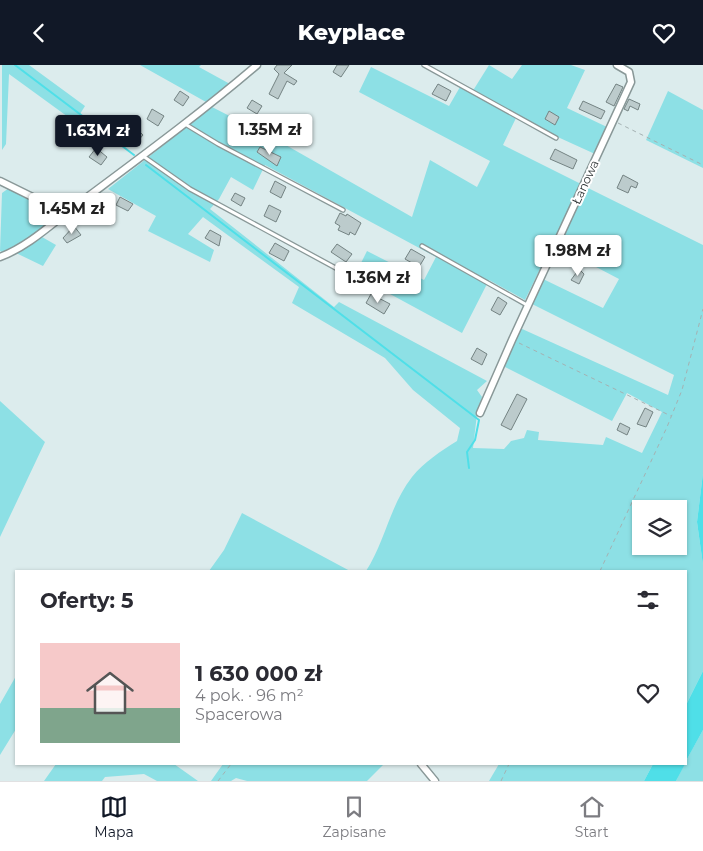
<!DOCTYPE html>
<html lang="pl">
<head>
<meta charset="utf-8">
<style>
  body { margin:0; font-family:Montserrat,sans-serif; background:#f7f7f7; color:#2b2b33; height:100vh; display:flex; flex-direction:column; font-size:19px; white-space:nowrap }
  * { box-sizing:border-box; margin:0 }
  p { font-size:16px; color:#7c7c81 }
  .icon { flex:none; width:28px; height:28px; fill:none; stroke:currentColor; stroke-width:2; stroke-linecap:round; stroke-linejoin:round }
  .map { position:relative; flex:1; overflow:hidden }
  .sheet { position:absolute; left:15px; top:505px; width:672px; height:195px; display:flex; flex-direction:column; background:#fff; border-radius:0px; box-shadow:0 1px 4px #0004 }
  .sheet>* { flex:none }
  .buttons { position:absolute; left:632px; top:435px; display:grid; gap:10px }
  .buttons a { display:grid; place-items:center; width:55px; height:55px; border-radius:0px; background:#fff; box-shadow:0 1px 4px #0004; font-size:25px }
  .price { position:absolute; translate:-50% -42px; padding:0 11px; border-radius:5px; background:#fff; color:#222; font-size:16px; line-height:32px; filter:drop-shadow(0 1px 2px #0008) }
  .price::after { content:''; position:absolute; left:50%; top:30px; width:15px; height:11px; margin-left:-8px; background:inherit; clip-path:polygon(0 0,100% 0,50% 100%) }
  .price.current { background:#111827; color:#fff }
  ul { padding:0; list-style:none }
  li { display:flex; align-items:center; gap:15px; height:125px; padding:0 25px }
  li span { display:grid; place-items:center; flex:none; width:140px; height:100px; border-radius:0px; color:#555 }
  li>.icon { margin-inline-start:auto }
  span .icon { width:60px; height:60px; fill:#fffc; stroke-width:1 }
  li b { font-size:21px }
  h2 { display:flex; justify-content:space-between; align-items:center; height:60px; padding:0 25px; font-size:21px }
  header { display:flex; justify-content:space-between; align-items:center; height:65px; padding:0 25px; background:#111827; color:#fff; font-size:22px; font-weight:800 }
  .dock { display:flex; justify-content:space-around; align-items:center; height:70px; border-top:1px solid #e1e1e2; background:#fff; font-size:14px; color:#7c7c81 }
  .dock a { display:grid; justify-items:center; gap:2px }
  .dock .current { color:#111827 }
  .map>svg:first-child { display:block }
  .green { fill:#8de0e5; fill-rule:evenodd }
  .water { fill:#4fdfe8 }
  .lines { fill:none; stroke-linecap:round; stroke-linejoin:round }
  .stream { stroke:#4fdfe8; stroke-width:2 }
  .building { fill:#bccbcc; stroke:#748383 }
  .lane-casing { stroke:#899898; stroke-width:5.5 }
  .street-casing { stroke:#899898; stroke-width:9 }
  .path { stroke:#a4b1b2; stroke-width:1; stroke-dasharray:4 4; stroke-linecap:butt }
  .lane { stroke:#fff; stroke-width:3 }
  .street { stroke:#fff; stroke-width:6 }
  .labels { text-anchor:middle; dominant-baseline:central; stroke-width:4; stroke-linejoin:round; paint-order:stroke }
  .street-label { font-size:12px; fill:#303637; stroke:#fff }
</style>
</head>
<body>
<header><svg class="icon" aria-label="back" viewBox="0 0 24 24"><path d="M15 5l-7 7 7 7"/></svg>Keyplace<svg class="icon" aria-label="heart" viewBox="0 0 24 24"><path d="M12 20l-8-8c-3-5 5-10 8-4 3-6 11-1 8 4z"/></svg></header>
<div class="map">
<svg width="703" height="716" viewBox="0 0 703 716">
  <rect width="100%" height="100%" fill="#dceced"/>
  <!-- green -->
  <path class="green" d="M2 0H29L85 41 75 57 9 9 6 79 2 85Z
    M140 0H201L199 2 230 19 206 37Z
    M489 0 512 14 522 0H571L585 5 567 43 607 62 595 89 516 53 503 80 581 119 525 235 489 215 462 268 355 210 367 186 424 215 436 192 265 100 253 125 231 112 219 134 210 144 334 242 339 237 487 316 477 325 482 332 477 349 473 383 504 384 511 376 524 373 527 365 539 367 538 375 603 380 606 372 642 388 662 347 627 328 612 356 503 301 520 263 668 330 674 310 532 239 543 214 603 243 619 214 558 182 586 122 703 180V408L697 457 703 500V606L686 640V506H366C385 477 390 440 412 412 424 397 441 386 457 376L460 363 413 325 385 293 292 238 299 222 203 152 188 169 214 185 210 197 148 166 156 151 108 124 212 42 284 79 412 152 430 95 477 122 490 96 359 27 371 2 449 41 460 22 474 24ZM641 444H679V481H641Z
    M668 26 703 45V103L646 75Z
    M9 123 52 144 55 149C49 163 16 183 2 187L0 186 2 128Z
    M42 172 56 180 43 201 16 188Z
    M0 336 45 377 0 472Z
    M242 448 350 506H209L224 485Z
    M16 611V664L0 690V639Z
    M703 665V716H676C684 699 693 683 703 665Z
    M56 699H174L198 716H157L144 709 105 712 102 716H44Z
    M223 699H384L367 716H247L236 713 231 716H211Z
    M499 699H653L644 716H489Z"/>
  <!-- water -->
  <path class="water" d="M703 408V500L697 457Z
    M703 606V665L686 696V640Z
    M653 699H685L676 716H644Z"/>
  <g class="lines">
    <!-- stream -->
    <path class="stream" d="M15 0 134 90
      M146 100 479 355 475 375 467 387 469 403"/>
  </g>
  <!-- building -->
  <path class="building" d="M277 0H292L284 8 297 16 294 20 287 16 278 34 269 29 279 9 274 4Z
    M337 0H349L341 12 333 7Z
    M438 19 451 26 446 36 432 29Z
    M616 19 623 22 614 41 606 37Z
    M180 26 189 32 183 41 174 35Z
    M629 34 640 39 638 45 630 41 628 46 624 44Z
    M252 35 262 41 257 49 247 43Z
    M583 36 605 46 601 54 579 44Z
    M152 44 164 51 158 61 147 54Z
    M549 46 559 52 555 60 545 54Z
    M133 60 143 70 136 78 126 69Z
    M260 82 281 92 277 101 257 87Z
    M96 83 107 92 101 100 89 92Z
    M555 84 577 95 573 104 550 94Z
    M623 110 638 118 636 123 631 121 628 128 617 123Z
    M275 116 286 122 281 133 270 127Z
    M235 128 245 133 241 141 231 135Z
    M120 132 133 139 128 146 116 140Z
    M269 140 281 146 276 157 264 151Z
    M340 148 346 151 347 149 361 158 355 170 350 167 349 170 338 165 340 161 335 158Z
    M74 161 81 170 67 178 63 173Z
    M210 165 221 171 219 181 205 173Z
    M275 178 289 186 284 196 269 188Z
    M337 179 352 189 346 197 331 187Z
    M411 184 425 192 419 202 405 194Z
    M579 204 584 209 579 219 571 215Z
    M371 229 390 239 384 249 366 238Z
    M498 232 507 238 500 250 491 245Z
    M477 283 487 289 482 300 471 294Z
    M517 329 527 334 511 365 501 360Z
    M645 343 653 347 646 362 637 359Z
    M620 358 630 363 627 370 617 365Z"/>
  <g class="lines">
    <!-- lane casing -->
    <g class="lane-casing">
      <path id="lane" d="M424 0 556 73
        M185 59 218 79 343 145
        M143 91 190 124 367 220
        M422 181 527 240"/>
    </g>
    <!-- street casing -->
    <g class="street-casing">
      <path id="street" d="M0 116 65 148
        M0 192C30 181 57 154 82 136 141 92 201 48 257 0
        M480 348 512 275 631 17 629 7 617 0
        M421 699 435 716"/>
    </g>
    <!-- path -->
    <path class="path" d="M618 58 703 100
      M519 278 671 351
      M600 506 667 362 682 325 703 244
      M218 716 231 699
      M501 716 509 699"/>
    <!-- lane -->
    <use href="#lane" class="lane"/>
    <!-- street -->
    <use href="#street" class="street"/>
  </g>
  <g class="labels">
    <!-- street labels -->
    <g class="street-label">
      <text transform="translate(585 117) rotate(-65)">Łanowa</text>
    </g>
  </g>
</svg>
<div class="buttons">
<a><svg class="icon" aria-label="layers" viewBox="0 0 24 24"><path d="M12 4l9 5-9 5-9-5zM3 14l9 5 9-5"/></svg></a>
</div>
<b class="price" style="left:270px;top:91px">1.35M zł</b>
<b class="price current" style="left:98px;top:92px">1.63M zł</b>
<b class="price" style="left:72px;top:170px">1.45M zł</b>
<b class="price" style="left:578px;top:212px">1.98M zł</b>
<b class="price" style="left:378px;top:239px">1.36M zł</b>
<section class="sheet">
<h2>Oferty: 5<svg class="icon" aria-label="filters" viewBox="0 0 24 24"><path d="M4 7h16M4 17h16"/><circle cx="9" cy="7" r="2"/><circle cx="15" cy="17" r="2"/></svg></h2>
<ul>
<li><span style="background:linear-gradient(#f6c9c9 65%,#7fa58c 0)"><svg class="icon" aria-label="home" viewBox="0 0 24 24"><path d="M3 11l9-7 9 7M6 9v11h12V9"/></svg></span><div><b>1 630 000 zł</b><p>4 pok. · 96 m²</p><p>Spacerowa</p></div><svg class="icon" aria-label="heart" viewBox="0 0 24 24"><path d="M12 20l-8-8c-3-5 5-10 8-4 3-6 11-1 8 4z"/></svg></li>
</ul>
</section>
</div>
<nav class="dock">
<a class="current"><svg class="icon" aria-label="map" viewBox="0 0 24 24"><path d="M3 6l6-2 6 2 6-2v14l-6 2-6-2-6 2zM9 4v14M15 6v14"/></svg>Mapa</a>
<a><svg class="icon" aria-label="saved" viewBox="0 0 24 24"><path d="M7 4h10v16l-5-4-5 4z"/></svg>Zapisane</a>
<a><svg class="icon" aria-label="home" viewBox="0 0 24 24"><path d="M3 11l9-7 9 7M6 9v11h12V9"/></svg>Start</a>
</nav>
</body>
</html>
